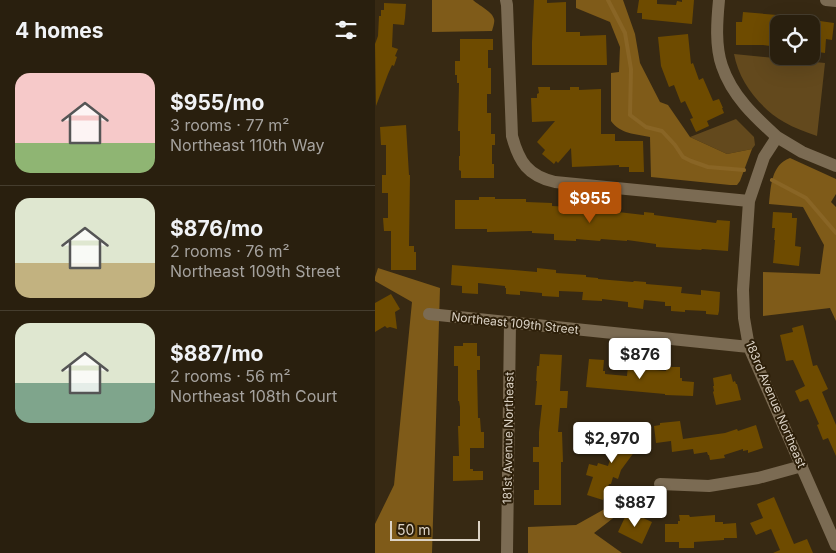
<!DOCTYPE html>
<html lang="en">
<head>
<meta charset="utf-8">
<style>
  body { margin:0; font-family:Inter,sans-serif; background:#312717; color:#f1f3f6; height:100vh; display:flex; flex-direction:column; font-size:19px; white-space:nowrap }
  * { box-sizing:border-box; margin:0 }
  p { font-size:16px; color:#a5a29e }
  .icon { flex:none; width:28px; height:28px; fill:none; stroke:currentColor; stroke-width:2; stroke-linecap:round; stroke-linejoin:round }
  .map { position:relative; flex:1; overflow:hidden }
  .drawer { display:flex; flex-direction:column; background:#291f0e; width:375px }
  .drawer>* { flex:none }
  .buttons { position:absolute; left:395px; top:15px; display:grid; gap:10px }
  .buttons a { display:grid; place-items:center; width:50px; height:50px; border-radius:10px; background:#291f0e; box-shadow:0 5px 20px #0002,0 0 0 1px #453d2e; font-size:25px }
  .scale { position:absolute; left:15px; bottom:12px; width:90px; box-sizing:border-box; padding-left:5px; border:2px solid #dcd3c6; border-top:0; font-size:14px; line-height:18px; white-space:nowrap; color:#dcd3c6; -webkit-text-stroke:4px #2d1f09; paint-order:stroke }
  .price { position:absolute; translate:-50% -42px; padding:0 11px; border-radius:5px; background:#fff; color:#222; font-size:16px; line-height:32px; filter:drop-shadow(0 1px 2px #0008) }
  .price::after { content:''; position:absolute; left:50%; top:30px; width:15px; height:11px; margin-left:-8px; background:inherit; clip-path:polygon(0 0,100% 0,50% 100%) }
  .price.current { background:#b45309; color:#fff }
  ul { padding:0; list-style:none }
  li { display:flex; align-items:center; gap:15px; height:125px; padding:0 15px }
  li+li { border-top:1px solid #453d2e }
  li span { display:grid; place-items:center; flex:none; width:140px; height:100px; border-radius:15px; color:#555 }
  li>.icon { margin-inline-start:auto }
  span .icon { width:60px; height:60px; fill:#fffc; stroke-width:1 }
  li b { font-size:21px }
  h2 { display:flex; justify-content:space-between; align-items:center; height:60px; padding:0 15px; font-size:21px }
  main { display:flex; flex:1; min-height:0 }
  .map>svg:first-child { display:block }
  .green { fill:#63491d }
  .forest { fill:#7f5b19 }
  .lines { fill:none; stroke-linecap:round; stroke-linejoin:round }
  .stream { stroke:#896525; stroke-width:4 }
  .building { fill:#6e4b00 }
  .minor { stroke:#7b6b53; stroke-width:12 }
  .labels { text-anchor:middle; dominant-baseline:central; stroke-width:4; stroke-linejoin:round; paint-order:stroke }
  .street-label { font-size:12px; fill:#dcd3c6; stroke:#2d1f09 }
</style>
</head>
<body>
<main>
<section class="drawer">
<h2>4 homes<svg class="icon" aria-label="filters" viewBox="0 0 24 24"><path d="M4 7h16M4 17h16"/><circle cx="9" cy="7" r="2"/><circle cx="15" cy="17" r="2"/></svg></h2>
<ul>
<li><span style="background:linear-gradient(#f6c9c9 70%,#8fb573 0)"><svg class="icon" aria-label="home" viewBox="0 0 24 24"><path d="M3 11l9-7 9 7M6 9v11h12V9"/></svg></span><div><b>$955/mo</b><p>3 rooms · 77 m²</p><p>Northeast 110th Way</p></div></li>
<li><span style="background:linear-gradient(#dfe7d0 65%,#c2b280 0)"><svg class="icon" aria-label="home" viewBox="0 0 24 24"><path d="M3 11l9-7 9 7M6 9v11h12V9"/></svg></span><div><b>$876/mo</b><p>2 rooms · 76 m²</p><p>Northeast 109th Street</p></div></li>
<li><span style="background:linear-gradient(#dfe7d0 60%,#7fa58c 0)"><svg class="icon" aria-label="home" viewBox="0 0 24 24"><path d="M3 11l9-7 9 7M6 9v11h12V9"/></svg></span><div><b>$887/mo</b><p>2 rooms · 56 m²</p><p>Northeast 108th Court</p></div></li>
</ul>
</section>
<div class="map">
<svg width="461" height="553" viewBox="0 0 461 553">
  <rect width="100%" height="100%" fill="#372913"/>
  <!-- green -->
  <path class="green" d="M359 54 450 63 442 136C431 132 419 128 409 122 385 108 364 82 359 54Z
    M361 119 379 137 380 145 377 149 352 154 315 137Z"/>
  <!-- forest -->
  <path class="forest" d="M57 0H98C103 5 118 12 119 19 120 22 118 27 117 31L57 32Z
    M201 0H248L260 34 265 63 285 102 293 105 315 137 352 154 377 149 365 181 362 185H355L276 177 275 137C261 134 245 134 236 121V73L244 72 245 47 235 22 201 8Z
    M415 158 461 179V194L456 202 461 207V321L455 308 388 316V272L445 274 449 245 428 207 394 204C396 186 396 165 415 158Z
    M3 268 65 288 57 553H0V524L19 485 37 302 0 281V277Z
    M260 492 264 498 219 533 247 553H153V527L201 525Z"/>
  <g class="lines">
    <!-- stream -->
    <path class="stream" d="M233 0 250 33 256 69 255 115 271 127 287 131 300 145 308 157 316 161 333 167 369 170
      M397 180 431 198 461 233"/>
  </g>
  <!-- building -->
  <path class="building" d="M159 0H172V3L191 2V32H205V36L231 35 232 65H157V42Z
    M264 0H282V4L301 5 302 1 307 2V0H319L317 24 267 19V13H262Z
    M9 3 31 4 30 18 29 25 18 24 17 47 23 49 20 56 22 57 19 66 17 65 13 74 1 106 0 44 3 36 4 16H6V10H9Z
    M368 12 402 15V17H404L403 47 388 45H361V22H367Z
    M438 20 459 23 457 40 451 39 450 53 436 51Z
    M313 34 316 64 318 63 324 80 328 78 338 101 344 99 348 108H347L349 113 332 121 334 126 321 132 315 119 318 118 310 101 306 103 299 85 294 87 286 66 283 37Z
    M85 39H118V50H113V68H116V94H112V113H116V134H120V145H117V164H119V178H86V171L84 170V156H85V131H83L84 83H82V75H80V61H85Z
    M163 87H175V90H195V87H204V90L226 89V134H240V141H268L269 172H254V167H244V165L197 167 196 148 183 163 181 161 179 164 167 154 170 150 162 142 180 121 157 122 156 98H162V94L164 93Z
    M31 125 34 175H35L34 246H39V252H41V270H16V231H9L8 218H13V193H7V175H11V145H6L5 127Z
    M104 197H120V199H151V202L177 203V206L198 207V211L231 213V209L243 210V212L269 215V212L279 213V215L341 223 342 220 355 221 353 251 327 249 326 250 281 247V244L252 240V241L226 239 225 241 201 239V241L179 240V234L157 233V231L112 232V229H80V200H104Z
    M398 212 417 213V218H422L420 246 426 247 424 266 398 263 400 240H399L400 228H397Z
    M77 265 162 272V268L181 270V273L211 275V277L223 278V279L258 282 259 281 271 282V284L307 287 306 293 326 295V290L345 292 344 311 343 315 331 314V311L310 310V312L296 311V306H290V302L269 300 268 309 253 307V302L227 299V301L207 300 208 292 184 291V297L167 296V293L145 291V295L131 294V288H130V286L103 283V294L87 293V286L76 285Z
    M16 294 25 309 20 312 22 329 15 327 12 328 10 326 0 332V303Z
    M428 325 438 366 442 365 453 389 447 392 461 425V456L453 438 448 440 442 425 444 424 433 399 425 402 420 391 430 386 418 360 411 361 405 335 418 332 417 328Z
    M88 343H102V356H105V370H102L103 418H105L106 432H109V448H95V469H98V471H108V480L78 481V456H84L83 426H85V407L84 401H83V366H79V346H88Z
    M165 354 187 355 185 391H193L192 408H185L183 432H187L188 462H186V505H159V490H164V462H158V447H164V432L167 405H160L162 381H161L162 366H164Z
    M214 359 229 360 228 371H230V374L252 376 253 365 269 367V369L291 371V367H305V378H307V381L319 382 318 396 290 395V394L211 387Z
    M356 374 358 382 360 381 361 384H362L366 400 341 405 338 392 339 391 338 386H339L338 378Z
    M305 421 308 439 350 433 362 429 363 431 381 425 388 448 373 453V450L368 451V449L349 455 350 458 335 460 334 455H333L332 452 319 454 318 449 297 452 296 441 281 443 279 426 285 425V423Z
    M250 424 264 435 256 445 258 446 257 449 260 451 246 470 243 479 238 477 236 484H234L228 500 212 495 218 477 211 475 214 464 222 466 223 463 233 466 238 450 235 449 244 436 242 435Z
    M399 497 419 544 432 539 438 553H398L405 550 396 529 381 535 375 523 388 518 382 504Z
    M251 515 262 520 264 516 277 522 267 544 243 532Z
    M304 515H314L315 517 340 515V522H348V524L361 523 362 538H349V540L319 542V548H304V542H290V524H303V521H305Z"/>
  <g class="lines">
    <!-- minor -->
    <path class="minor" d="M131 0 132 5 137 136C144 162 153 176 180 182L374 201
      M344 0C342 21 340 46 347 66 357 96 380 117 402 137L389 157 374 201 368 290 369 318 374 347 461 545
      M451 0 461 1
      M402 137 427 152 461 166
      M54 314 374 347
      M285 484 334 486 383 478 427 466
      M132 553 135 322"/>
  </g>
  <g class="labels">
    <!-- street labels -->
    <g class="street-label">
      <text transform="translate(140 323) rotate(6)">Northeast 109th Street</text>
      <text transform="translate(401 404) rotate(67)">183rd Avenue Northeast</text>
      <text transform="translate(133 438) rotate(-89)">181st Avenue Northeast</text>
    </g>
  </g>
</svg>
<div class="buttons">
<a><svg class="icon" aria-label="locate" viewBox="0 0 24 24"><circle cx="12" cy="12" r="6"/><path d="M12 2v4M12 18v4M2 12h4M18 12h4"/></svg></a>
</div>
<div class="scale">50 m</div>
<b class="price current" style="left:215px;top:224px">$955</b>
<b class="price" style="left:265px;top:380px">$876</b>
<b class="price" style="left:237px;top:464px">$2,970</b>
<b class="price" style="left:260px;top:528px">$887</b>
</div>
</main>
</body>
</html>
